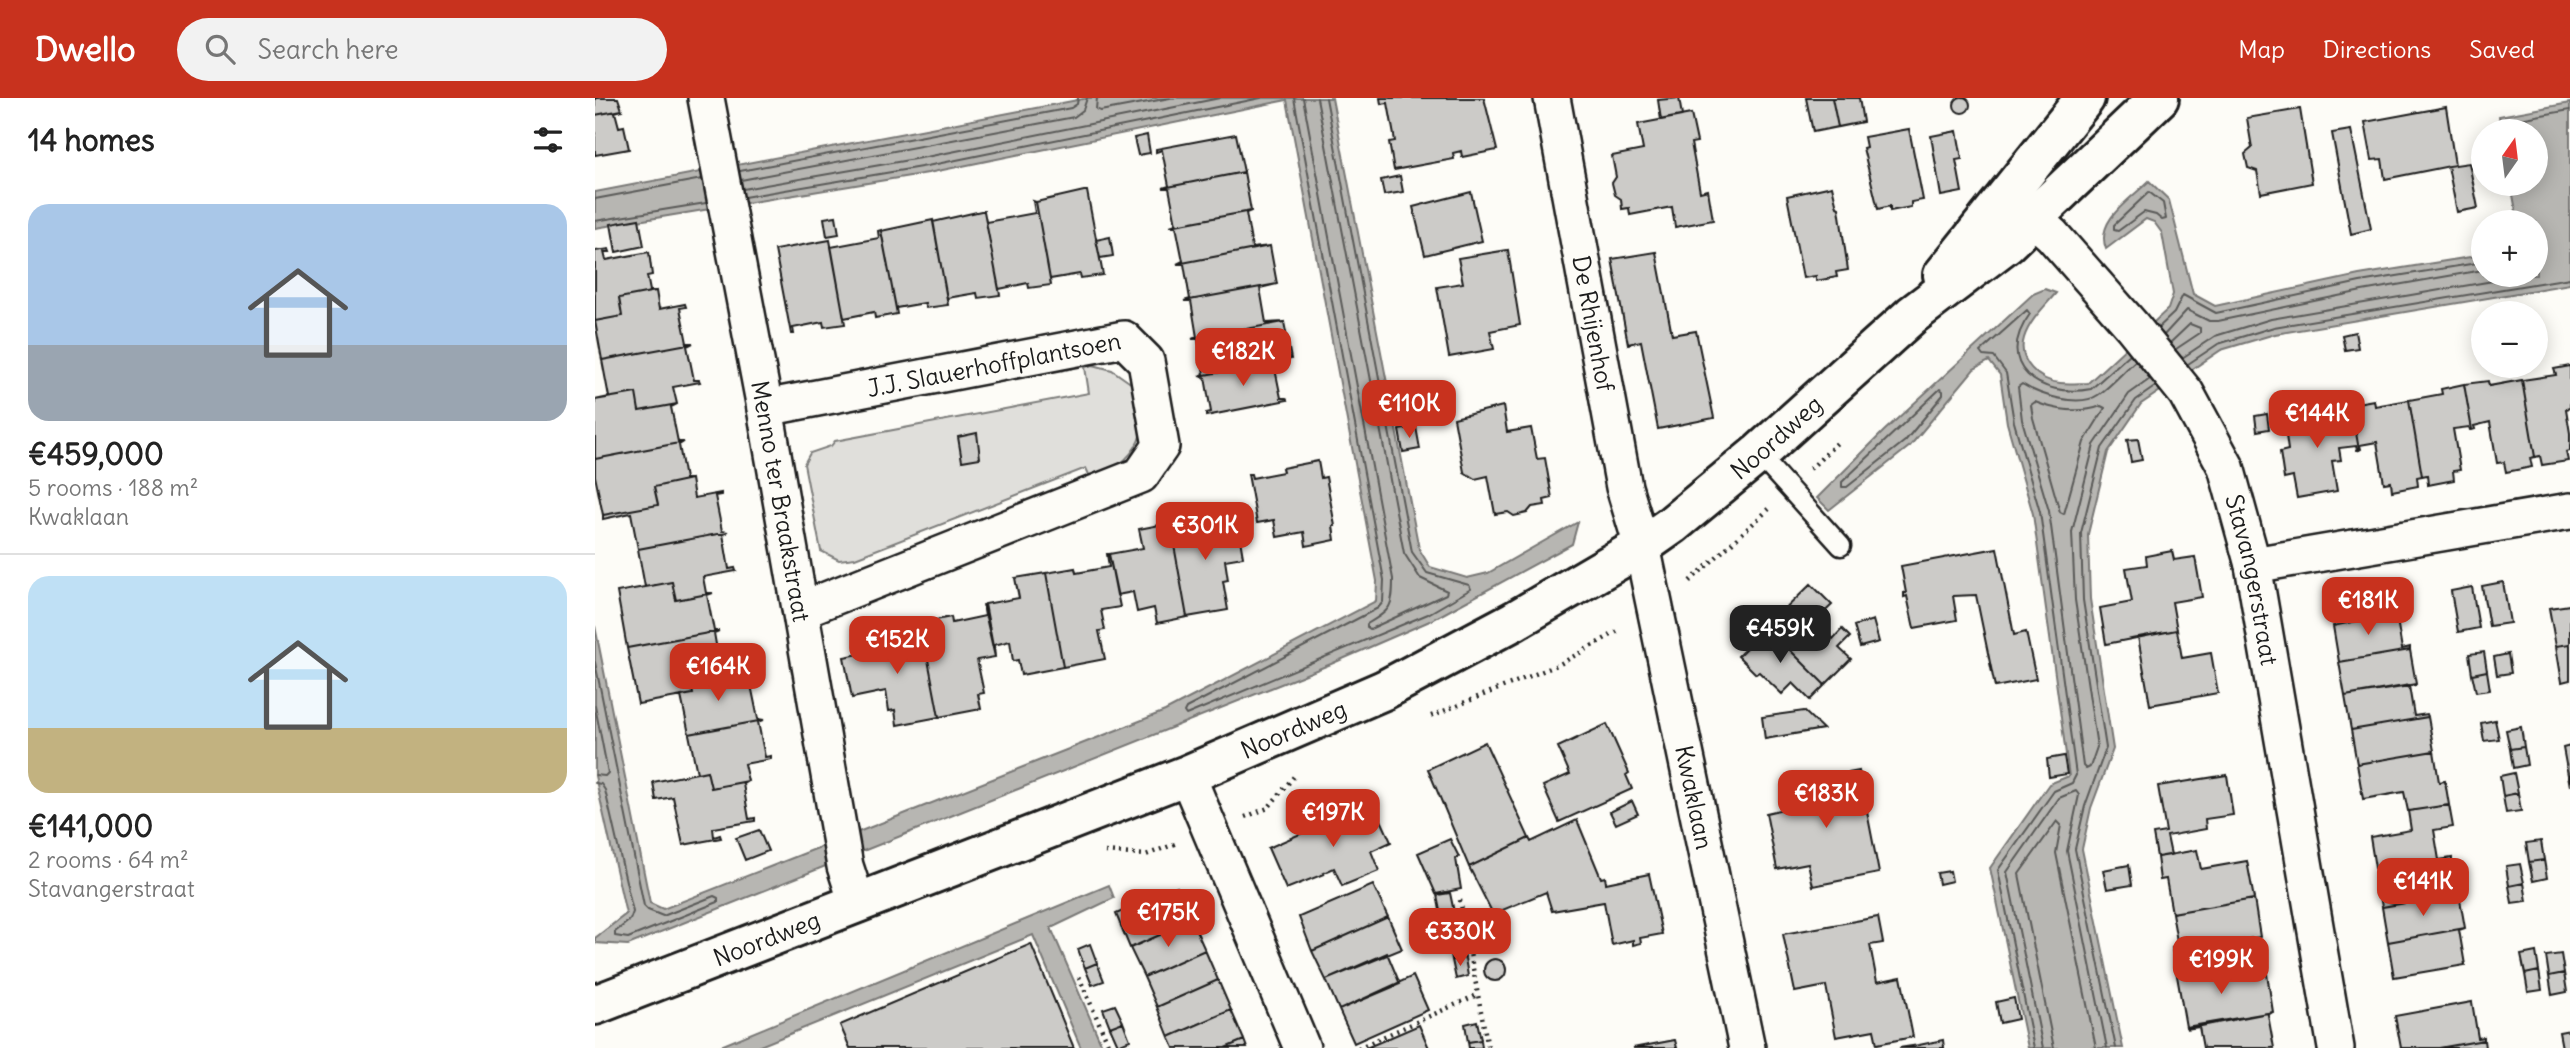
<!DOCTYPE html>
<html lang="en">
<head>
<meta charset="utf-8">
<style>
  body { margin:0; font-family:Delius,sans-serif; background:#f2f2f2; color:#222; height:100vh; display:flex; flex-direction:column; font-size:26px; white-space:nowrap }
  * { box-sizing:border-box; margin:0 }
  p { font-size:23px; color:#767676 }
  .icon { flex:none; width:38px; height:38px; fill:none; stroke:currentColor; stroke-width:2; stroke-linecap:round; stroke-linejoin:round }
  .map { position:relative; flex:1; overflow:hidden }
  .details { display:flex; flex-direction:column; background:#fff; width:595px }
  .details>* { flex:none }
  .needle { width:46px; rotate:14deg }
  .fabs { position:absolute; left:1876px; top:21px; display:grid; gap:14px }
  .fabs a { display:grid; place-items:center; width:77px; height:77px; border-radius:50%; background:#fff; box-shadow:0 4px 18px #0003; font-size:35px }
  .price { position:absolute; translate:-50% -60px; padding:0 16px; border-radius:14px; background:#c8321e; color:#fff; font-size:23px; line-height:46px; filter:drop-shadow(0 2px 4px #0008) }
  .price::after { content:''; position:absolute; left:50%; top:42px; width:21px; height:16px; margin-left:-10px; background:inherit; clip-path:polygon(0 0,100% 0,50% 100%) }
  .price.selected { background:#222; color:#fff }
  ul { padding:0; list-style:none }
  li { display:grid; align-content:center; gap:14px; height:371px; padding:0 28px }
  li+li { border-top:2px solid #e0e0e0 }
  li span { display:grid; place-items:center; height:217px; border-radius:21px; color:#555 }
  li>.icon { margin-inline-start:auto }
  span .icon { width:126px; height:126px; fill:#fffc; stroke-width:1 }
  li b { font-size:30px }
  h2 { display:flex; justify-content:space-between; align-items:center; height:84px; padding:0 28px; font-size:30px }
  header { display:flex; align-items:center; gap:42px; box-sizing:border-box; height:98px; padding:0 35px; background:#c8321e; color:#fff }
  header strong { font-size:33px }
  nav { display:flex; gap:38px; margin-inline-start:auto; font-size:24px }
  .search { width:490px; height:63px; background:#f2f2f2; display:flex; align-items:center; gap:18px; box-sizing:border-box; padding:0 24px; border-radius:38px; color:#767676; font-size:26px }
  main { display:flex; flex:1; min-height:0 }
  .map>svg:first-child { display:block }
  .green { fill:#e0dfdb; stroke:#7e7e7c; stroke-width:2 }
  .water { fill:#b7b6b2; stroke:#797876; stroke-width:2 }
  .lines { fill:none; stroke-linecap:round; stroke-linejoin:round }
  .shore { stroke:#5a5a58; stroke-width:2 }
  .building { fill:#cccbc8; stroke:#1c1c1c; stroke-width:2 }
  .service-casing { stroke:#1c1c1c; stroke-width:23 }
  .minor-casing { stroke:#1c1c1c; stroke-width:40 }
  .tertiary-casing { stroke:#1c1c1c; stroke-width:44 }
  .path { stroke:#1c1c1c; stroke-width:4.5; stroke-dasharray:2 5; stroke-linecap:butt }
  .service { stroke:#fdfcf7; stroke-width:18 }
  .minor { stroke:#fdfcf7; stroke-width:35 }
  .tertiary { stroke:#fdfcf7; stroke-width:38 }
  .labels { text-anchor:middle; dominant-baseline:central; stroke-width:5; stroke-linejoin:round; paint-order:stroke }
  .street-label { font-size:24px; fill:#1c1c1c; stroke:#fdfcf7 }
</style>
</head>
<body>
<header>
<strong>Dwello</strong>
<div class="search"><svg class="icon" aria-label="search" viewBox="0 0 24 24"><circle cx="10" cy="10" r="6"/><path d="M15 15l6 6"/></svg>Search here</div>
<nav><a>Map</a><a>Directions</a><a>Saved</a></nav>
</header>
<main>
<section class="details">
<h2>14 homes<svg class="icon" aria-label="filters" viewBox="0 0 24 24"><path d="M4 7h16M4 17h16"/><circle cx="9" cy="7" r="2"/><circle cx="15" cy="17" r="2"/></svg></h2>
<ul>
<li><span style="background:linear-gradient(#a9c7e8 65%,#9aa5b1 0)"><svg class="icon" aria-label="home" viewBox="0 0 24 24"><path d="M3 11l9-7 9 7M6 9v11h12V9"/></svg></span><div><b>€459,000</b><p>5 rooms · 188 m²</p><p>Kwaklaan</p></div></li>
<li><span style="background:linear-gradient(#bfe0f5 70%,#c2b280 0)"><svg class="icon" aria-label="home" viewBox="0 0 24 24"><path d="M3 11l9-7 9 7M6 9v11h12V9"/></svg></span><div><b>€141,000</b><p>2 rooms · 64 m²</p><p>Stavangerstraat</p></div></li>
</ul>
</section>
<div class="map">
<svg width="1975" height="950" viewBox="0 0 1975 950">
  <rect width="100%" height="100%" fill="#fdfcf7"/>
  <filter id="ink" filterUnits="userSpaceOnUse"><feTurbulence type="fractalNoise" baseFrequency=".0143" numOctaves="2"/><feDisplacementMap in="SourceGraphic" scale="14" xChannelSelector="R" yChannelSelector="G"/><feConvolveMatrix kernelMatrix="1 2 1 2 8 2 1 2 1" color-interpolation-filters="sRGB"/></filter>
  <g filter="url(#ink)">
    <!-- green -->
    <path class="green" d="M498 267 517 272 537 286C541 299 550 321 546 335 540 360 518 373 496 381L491 370 260 460 244 462 226 453 209 366 215 355 236 348 240 343 494 295 490 269Z"/>
    <!-- water -->
    <path class="water" d="M493 0H737L824 451 835 469 872 480 893 475 983 424 977 446 837 522 736 566 33 847 0 845V840L31 816 0 678V528L55 805 68 811 570 613 781 503 782 483 692 2 333 75 0 130V94Z
      M1975 5V186L1680 236 1626 252 1546 306 1513 354 1493 436 1495 501 1518 651 1496 710 1487 751 1528 950H1433L1395 770 1454 686 1474 678 1438 416 1412 325 1405 277 1394 263 1379 271 1315 348 1234 412 1222 400 1289 333 1438 196 1450 191 1461 195C1450 208 1434 223 1429 240 1422 263 1444 283 1465 285 1474 286 1484 285 1493 285L1573 211 1578 196 1567 135 1559 124 1551 121 1511 151C1500 122 1536 101 1554 83L1574 102 1598 196 1620 208 1764 177 1888 157V177H1941V124H1923L1916 86H1941V33H1906L1904 18Z
      M514 787 519 800 456 830 508 950H486L438 837 160 950H121Z"/>
    <g class="lines">
      <!-- shore -->
      <path class="shore" d="M502 0 501 11 505 13 575 0
        M699 0 789 482 788 504 783 510 591 610 589 614 591 617 833 516 876 491 874 487 832 475 817 454 731 0
        M708 0 798 481C798 509 796 512 772 526V529L775 531 851 496 852 493 825 480 809 455 722 0
        M1913 33 1914 23 1975 12
        M145 73 476 10 482 6 483 0
        M146 82 479 19 488 12 492 0
        M148 91 331 59 625 0
        M1554 94 1568 105 1571 121 1567 122 1561 117 1549 114 1523 133 1519 132V127Z
        M149 99 332 68 666 0
        M0 101 107 81
        M0 123 111 105
        M1563 230 1579 215 1588 197 1621 215 1765 184 1888 164
        M1569 237 1592 212 1614 223H1623L1767 193 1888 172
        M1575 245 1595 226 1605 230V235L1581 251
        M1587 260 1620 238 1676 221 1933 177
        M1540 263C1528 274 1516 288 1503 297 1484 310 1444 297 1427 286L1423 289 1427 322 1454 413 1488 668 1491 671 1495 669 1502 649 1480 502 1477 434 1499 347 1534 296 1555 281
        M1593 266 1623 246 1679 229 1975 180
        M1345 291 1348 293V297L1310 343 1252 389H1247V384Z
        M1440 304C1460 312 1485 316 1506 308L1510 310 1489 344 1469 416 1465 414 1438 320 1436 307Z
        M0 564 49 808 53 812 68 818 119 798 123 800V804L33 840 20 838V834L35 822 38 814 10 692 6 686 0 685
        M0 608 13 675 10 678 0 677
        M1439 950 1403 772 1459 693 1477 685 1481 677 1445 414 1419 324 1411 275 1399 259 1388 258 1385 254 1432 212 1435 216C1397 268 1446 301 1496 291L1535 256
        M1448 950 1412 774 1464 700 1481 693 1484 697 1472 753 1512 950
        M1459 950 1424 776 1462 723 1466 727 1461 755 1501 950
        M1521 950 1480 751 1490 708 1511 650 1488 502 1486 435 1507 350 1541 302 1561 288"/>
    </g>
    <!-- building -->
    <path class="building" d="M1359 7a8 8 0 1 1 16 0a8 8 0 1 1-16 0Z
      M0 0H23L27 12 0 17Z
      M785 0H889L902 52 867 59 866 53 858 55 859 61 799 72 794 44 800 43 793 5 786 6Z
      M1084 0 1087 18 1066 22 1063 2Z
      M1211 0H1237L1243 29 1218 34Z
      M1237 0H1264L1268 24 1243 29Z
      M1851 9 1860 67 1790 81 1787 61 1777 62 1770 24Z
      M1705 11 1717 85 1666 95 1662 73 1653 70 1650 56 1657 50 1652 20Z
      M27 12 20 14 24 29 29 28 34 51 0 57V17Z
      M1096 16 1102 44 1096 45 1105 94 1113 92 1118 122 1080 129 1077 109 1035 117 1034 110 1027 111 1026 101 1020 97 1017 85 1021 79 1017 58 1048 52 1043 26Z
      M1314 31 1328 102 1316 104V109L1295 113V108L1283 111 1268 50 1271 49 1269 39Z
      M1756 32 1776 131 1756 136 1737 35Z
      M1362 33 1367 61 1361 62 1367 94 1346 98 1336 38Z
      M641 36 649 74 568 90 574 88 567 52 561 54V51Z
      M552 37 555 55 543 57 539 40Z
      M1874 65 1883 110 1862 114 1853 68Z
      M649 74 656 113 575 128 581 126 574 90H568Z
      M805 78 808 94 789 97 786 82Z
      M1237 88 1242 109 1244 110 1253 172 1241 174 1242 179 1221 183V178L1208 180 1192 98Z
      M489 93H492L508 177 486 180 485 176 455 181 441 104Z
      M876 94 887 143 830 157 818 109Z
      M438 103 441 104 456 187 434 190 433 185 404 191 391 124 440 115Z
      M386 113H389L405 197 383 200 382 195 352 200 338 124Z
      M656 113 651 115 657 150 675 148 582 166 588 163 581 128H575Z
      M241 118 244 136 232 138 229 120Z
      M44 121 49 148 21 154 16 126Z
      M338 122 353 207 331 210 330 205 301 210 286 133Z
      M286 132 302 216 280 220 279 214 249 220 236 149 284 140 283 133Z
      M515 139 518 158 505 160 501 142Z
      M235 142 250 226 229 229 228 224 198 230 199 236H196L180 152Z
      M675 148 682 186 589 203 595 201 589 166H582Z
      M14 151 15 154H9L11 162 54 154 57 177 52 178 55 193H61L24 200 27 218 0 223V153Z
      M913 152 925 227 895 233 899 251 854 259 842 189 868 185 863 160Z
      M1061 154 1077 237 1101 233 1119 320 1063 331 1046 243 1033 246 1017 161Z
      M682 186 665 190 671 225 689 224 597 241 602 239 596 203H589Z
      M61 193 64 211 90 206 91 209 85 210 92 245H98L7 262 0 223 27 218 24 200Z
      M689 224 696 261 604 278 609 276 603 241H597Z
      M1760 234 1763 250 1750 252 1747 237Z
      M98 245 92 248 99 282H104L105 284 78 289 82 306 44 313 41 295 0 302 14 299 7 262Z
      M696 261 679 266 686 300H691L692 302 611 318V315L616 314 610 279 604 278Z
      M1975 268V310L1971 311 1975 335V353L1971 354 1973 363 1947 367 1945 358 1940 359 1927 282 1961 277 1959 271Z
      M1927 282 1940 359 1935 360 1937 369 1911 374 1909 364 1902 365 1895 324 1879 328 1880 331 1877 332 1869 286 1893 283 1894 288Z
      M1869 286 1877 332H1875L1874 329 1858 331 1865 372 1858 373 1859 382 1833 387 1832 377 1827 378 1814 302 1847 296 1846 291Z
      M843 288 850 315 822 321 815 295Z
      M41 295 44 313 82 306 76 309 83 344H89L0 361V302Z
      M1779 302 1780 308 1814 302 1827 378 1822 379 1823 388 1797 393 1796 384 1789 385 1782 344 1765 347 1766 351 1764 352 1756 306Z
      M1756 306 1764 352H1762L1761 348 1744 350 1746 362 1737 363 1742 393 1702 400 1698 379 1689 381 1685 354 1693 352 1689 323 1734 316 1733 310Z
      M908 308 912 334 936 330 942 361 950 360 957 400 949 402 950 407 937 409 932 415 919 418 913 414 900 416 893 378 880 381 869 374 859 320Z
      M1672 316 1674 331 1662 333 1660 318Z
      M821 329 825 351 808 354 804 332Z
      M382 335 385 360 367 363 363 339Z
      M1543 341 1547 362 1536 364 1532 342Z
      M89 344 84 347 90 381H96L59 389 63 407 8 417 0 378V361Z
      M723 363 726 380 731 379 740 428H738L740 442 711 448 709 434 682 439 679 422 662 425 653 376H656L657 380 688 374 687 370Z
      M96 381 99 400 126 395V397L120 398 127 433 133 434 43 451 36 415 8 421V417L63 407 59 389Z
      M641 418 648 459 630 462 633 482 628 483 633 512 592 519 575 425 604 420 605 425Z
      M575 425 592 519 562 525 559 510 542 514 538 494 522 497 514 456 548 450 544 431Z
      M133 434 128 436 134 471 140 470 141 473 108 479 111 495H118L81 502 77 484 50 489 43 451Z
      M1402 450 1419 537 1431 534 1441 581 1400 589 1381 497 1358 498 1362 522 1319 530 1312 498 1309 499V495H1311L1306 468Z
      M1577 453 1579 462 1600 459 1607 499 1577 504 1582 532 1511 546 1505 510 1537 504 1531 470 1552 467 1551 458Z
      M512 456H514L525 509 506 512 510 532 504 533 510 561 468 569 451 475 480 470 481 475 514 469Z
      M451 475 468 569 426 577 423 562 418 563 415 543 399 547 400 559 390 506 424 500 420 480Z
      M77 484 81 502 118 495 112 497 119 533H124L32 550 22 494Z
      M1908 484 1915 525 1894 528 1887 488Z
      M1216 486 1237 507 1220 523 1238 541 1247 531 1255 539 1244 550 1256 561 1230 587 1172 529Z
      M1877 489 1884 530 1863 534 1856 493Z
      M388 506 400 559 382 562 389 595 383 596 386 611 344 619 326 525 356 519 357 525 390 518Z
      M1975 507V546L1961 548 1954 510Z
      M1781 510 1782 520 1801 516 1807 551 1815 549V552L1744 564 1738 528 1762 523 1760 514Z
      M1278 522 1284 544 1265 549 1259 528Z
      M326 525 344 619 302 627 300 612 294 613 291 593 257 600 249 559 300 549 297 530Z
      M1172 529 1230 587 1215 602 1198 585 1187 596 1164 574 1161 576 1143 558Z
      M1582 532 1587 560 1616 555 1623 595 1555 607 1543 539Z
      M124 533 119 535 125 570H132L94 577 98 596 43 606 32 550Z
      M1975 546V582L1967 584 1961 548Z
      M1815 552 1821 586 1750 598 1744 564Z
      M1889 554 1892 573 1877 576 1874 556Z
      M1913 556 1916 575 1902 577 1899 559Z
      M132 570 134 588 162 583V586L156 587 163 621 169 622 94 636 86 598 98 596 94 577Z
      M1892 573 1895 592 1881 594 1877 576Z
      M1821 587 1814 588 1819 618 1832 616 1833 619 1756 632 1750 598Z
      M1209 613 1228 631 1170 641 1167 619Z
      M1833 619 1839 653 1762 666 1756 632Z
      M169 622 163 624 170 659 176 658V661L149 666 153 683 116 690 112 673 102 675 94 636Z
      M1900 622 1904 641 1889 643 1886 625Z
      M1012 626 1034 675 1031 677 1037 691 964 724 948 688 975 676 963 649Z
      M1926 629 1929 649 1915 651 1911 632Z
      M890 644 934 740 874 769 833 671Z
      M1975 648V688L1968 650Z
      M1929 649 1932 667 1918 670 1915 651Z
      M1839 653 1844 684 1850 683 1854 707 1813 713 1809 694 1768 701 1762 666Z
      M1469 658 1472 676 1454 679 1452 661Z
      M112 673 116 690 153 683 148 686 154 721 160 720V723L118 730 119 739 125 737 126 740 88 747 78 699 61 702 58 684Z
      M1264 673 1284 775 1218 788 1213 765 1182 771 1171 715 1202 708 1197 686Z
      M1919 675 1923 695 1908 698 1905 678Z
      M1632 677 1638 717 1610 721 1611 731 1572 738 1576 757 1562 759 1558 736 1571 734 1563 688Z
      M1923 695 1926 713 1911 715 1908 698Z
      M1037 703 1043 716 1021 726 1015 714Z
      M778 704 796 744 776 753 784 773 747 788 739 770 728 775 729 776 691 791 673 750Z
      M1854 707 1858 729 1839 732 1844 762 1857 760V763L1781 776 1775 739 1816 732 1813 713Z
      M982 722 1006 780 1010 779 1011 785 1054 776 1067 836 1045 840 1046 845 1038 847V842L1017 847 1009 804 957 813 951 794 898 816 874 769 934 740 936 744Z
      M164 732 173 753 150 762 141 740Z
      M855 741 864 759 861 761 866 791 841 796 823 755Z
      M1946 743 1949 762 1934 764 1931 745Z
      M1602 752 1606 771 1652 763 1659 801 1577 815 1571 781 1565 782 1562 759Z
      M1949 762 1952 780 1938 783 1934 764Z
      M1857 763 1864 796 1787 809 1781 776Z
      M1925 766 1929 785 1914 788 1911 768Z
      M1534 767 1537 787 1512 791 1508 772Z
      M1355 773 1357 783 1344 786 1342 775Z
      M1929 785 1932 803 1917 805 1914 788Z
      M778 787 793 819 717 853 704 819Z
      M582 789 597 823 535 850 521 816Z
      M855 795 859 814 846 817 842 797Z
      M1864 796 1870 830 1793 844 1787 809Z
      M1659 801 1665 839 1619 847 1622 865 1581 872 1577 850 1583 849 1577 815Z
      M793 819 807 851 731 882 717 853Z
      M1283 819 1288 845 1275 847 1282 884 1306 879 1318 939 1282 946 1279 932 1241 939 1231 888 1200 894 1188 836Z
      M597 823 610 852 549 879 535 850Z
      M1870 830 1864 832 1870 867 1799 879 1793 844Z
      M866 841 870 860 857 862 854 843Z
      M436 846 479 950H255L245 927Z
      M495 846 502 865 490 870 483 851Z
      M610 852 623 882 562 909 549 879Z
      M1941 854 1944 873 1930 876 1926 857Z
      M792 855 805 886 744 912 731 882Z
      M1966 856 1969 875 1954 878 1951 858Z
      M870 860 873 878 861 881 857 862Z
      M889 872a11 11 0 1 1 22 0a11 11 0 1 1-22 0Z
      M502 865 509 883 497 887 490 870Z
      M1622 865 1625 884 1672 876 1678 914 1591 929 1581 872Z
      M1944 873 1947 892 1933 894 1930 876Z
      M1969 875 1972 894 1957 897 1954 878Z
      M818 878 833 912 759 945 744 912Z
      M623 882 636 912 574 939 562 909Z
      M1419 900 1423 921 1405 925 1401 904Z
      M1877 904 1883 940 1889 939V942L1844 950H1806L1800 918Z
      M520 907 528 924 515 929 508 911Z
      M636 912 649 942 630 950H579L574 939Z
      M1678 914 1673 917 1679 950H1608L1604 929 1591 931Z
      M882 923 886 942 873 944 870 926Z
      M528 924 535 942 523 947 515 929Z
      M824 927 834 950H771Z
      M1975 932V950H1967L1964 934Z
      M649 942 652 950H630Z
      M886 942 887 950H874L873 944Z
      M1080 942 1082 950H1038Z
      M1348 942 1349 950H1304L1324 947Z
      M1889 942 1890 950H1844Z"/>
    <g class="lines">
      <!-- service casing -->
      <g class="service-casing">
        <path id="service" d="M1163 356 1246 448"/>
      </g>
      <!-- minor casing -->
      <g class="minor-casing">
        <g id="minor">
          <path id="s1" d="M111 0 170 310 250 768 262 805"/>
          <path id="s2" d="M957 0 1029 389 1047 448 1152 950"/>
          <path id="s3" d="M1409 117 1438 120 1457 137 1537 228 1591 295 1631 369 1658 467 1741 950"/>
          <path id="s4" d="M170 310 529 241 551 263 566 348 546 377 206 512"/>
          <path d="M1658 467 1975 413"/>
          <path d="M592 677 707 950"/>
        </g>
      </g>
      <!-- tertiary casing -->
      <g class="tertiary-casing">
        <g id="tertiary">
          <path d="M1348 177 1490 0"/>
          <path id="s5" d="M0 907 592 677 789 592 919 523 1047 448 1077 427 1163 356 1317 217 1412 145 1564 0"/>
        </g>
      </g>
      <!-- path -->
      <path class="path" d="M1215 371 1244 343
        M1095 483 1174 411
        M836 618 965 566 1025 532
        M650 719 673 710 701 676
        M510 754 551 757 580 746
        M865 802 893 950
        M484 879 515 950
        M763 950 882 897"/>
      <!-- service -->
      <use href="#service" class="service"/>
      <!-- minor -->
      <use href="#minor" class="minor"/>
      <!-- tertiary -->
      <use href="#tertiary" class="tertiary"/>
    </g>
  </g>
  <g class="labels">
    <!-- street labels -->
    <g class="street-label">
      <text stroke="none"><textPath href="#s2" startOffset="229">De Rhijenhof</textPath></text>
      <text stroke="none"><textPath href="#s4" startOffset="233">J.J. Slauerhoffplantsoen</textPath></text>
      <text stroke="none"><textPath href="#s5" startOffset="1318">Noordweg</textPath></text>
      <text stroke="none"><textPath href="#s1" startOffset="410">Menno ter Braakstraat</textPath></text>
      <text stroke="none"><textPath href="#s3" startOffset="462">Stavangerstraat</textPath></text>
      <text stroke="none"><textPath href="#s5" startOffset="751">Noordweg</textPath></text>
      <text stroke="none"><textPath href="#s2" startOffset="714">Kwaklaan</textPath></text>
      <text stroke="none"><textPath href="#s5" startOffset="184">Noordweg</textPath></text>
    </g>
  </g>
</svg>
<div class="fabs">
<a><svg class="needle" viewBox="-14 -14 28 28"><path d="M0-13l5 13h-10z" fill="#e53935"/><path d="M0 13l5-13h-10z" fill="#767676"/></svg></a>
<a>+</a>
<a>−</a>
</div>
<b class="price" style="left:648px;top:290px">€182K</b>
<b class="price" style="left:814px;top:342px">€110K</b>
<b class="price" style="left:1722px;top:352px">€144K</b>
<b class="price" style="left:610px;top:464px">€301K</b>
<b class="price" style="left:1773px;top:539px">€181K</b>
<b class="price selected" style="left:1185px;top:567px">€459K</b>
<b class="price" style="left:302px;top:578px">€152K</b>
<b class="price" style="left:123px;top:605px">€164K</b>
<b class="price" style="left:1231px;top:732px">€183K</b>
<b class="price" style="left:738px;top:751px">€197K</b>
<b class="price" style="left:1828px;top:820px">€141K</b>
<b class="price" style="left:573px;top:851px">€175K</b>
<b class="price" style="left:865px;top:870px">€330K</b>
<b class="price" style="left:1626px;top:898px">€199K</b>
</div>
</main>
</body>
</html>
